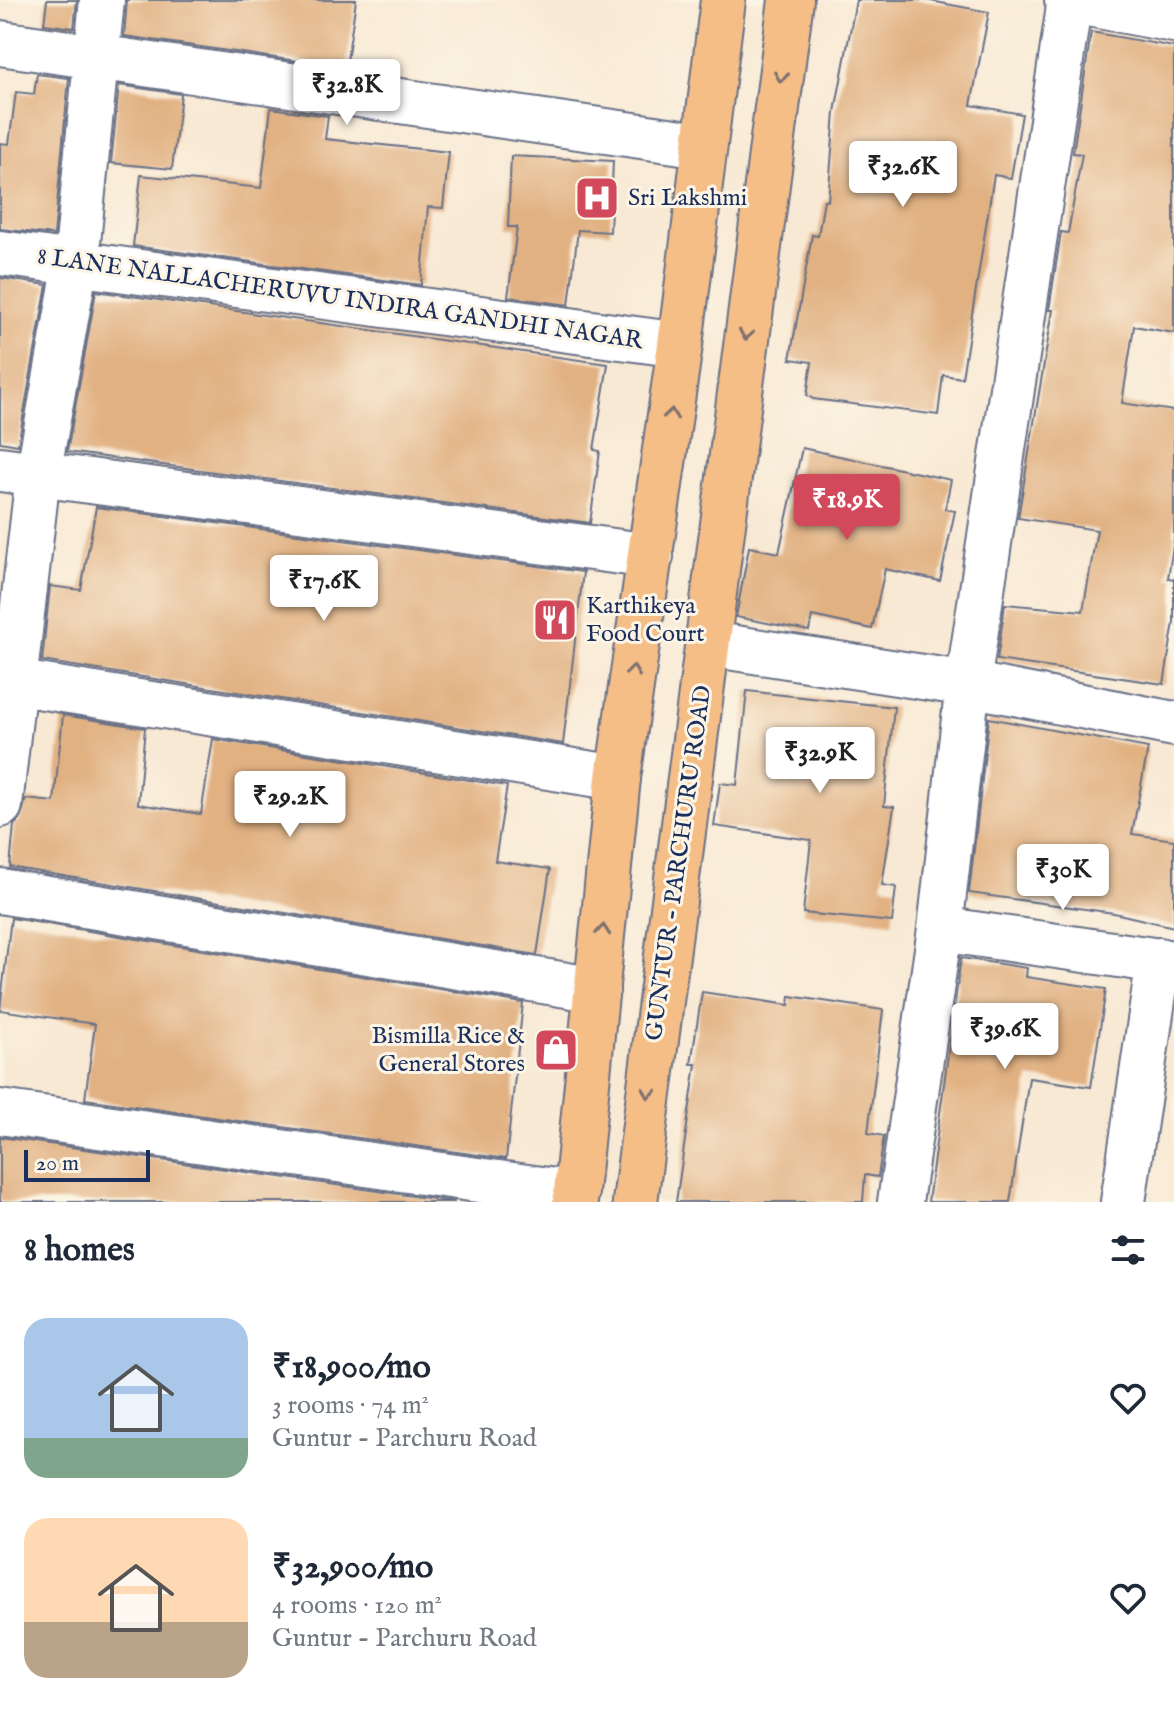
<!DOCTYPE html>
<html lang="en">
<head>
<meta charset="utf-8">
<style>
  body { margin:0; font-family:"IM FELL English",serif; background:#f6f6f7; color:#1f2937; height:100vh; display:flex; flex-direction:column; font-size:30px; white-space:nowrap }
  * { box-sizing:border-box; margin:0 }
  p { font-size:26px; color:#747a83 }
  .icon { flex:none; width:44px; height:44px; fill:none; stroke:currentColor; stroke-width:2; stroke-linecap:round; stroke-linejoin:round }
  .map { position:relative; height:1202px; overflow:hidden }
  .side { display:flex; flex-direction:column; background:#fff; flex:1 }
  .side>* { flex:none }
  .scale { position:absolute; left:24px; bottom:20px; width:126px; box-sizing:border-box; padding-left:8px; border:4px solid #1b2f5e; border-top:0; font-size:22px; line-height:28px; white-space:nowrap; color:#1b2f5e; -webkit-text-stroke:6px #fcf5e5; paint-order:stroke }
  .price { position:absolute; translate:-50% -68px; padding:0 18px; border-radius:8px; background:#fff; color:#222; font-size:26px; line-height:52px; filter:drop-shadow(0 2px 4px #0008) }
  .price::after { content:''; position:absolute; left:50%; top:48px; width:24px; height:18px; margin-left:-12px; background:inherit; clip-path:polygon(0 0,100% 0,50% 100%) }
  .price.on { background:#d1495b; color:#fff }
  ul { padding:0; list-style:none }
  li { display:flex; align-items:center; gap:24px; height:200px; padding:0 24px }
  li span { display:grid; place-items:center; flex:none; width:224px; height:160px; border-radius:24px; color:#555 }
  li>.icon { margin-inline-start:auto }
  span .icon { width:96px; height:96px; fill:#fffc; stroke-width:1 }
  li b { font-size:34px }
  h2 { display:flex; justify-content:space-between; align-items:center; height:96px; padding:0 24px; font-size:34px }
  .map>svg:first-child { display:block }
  .building { fill:#e1b182 }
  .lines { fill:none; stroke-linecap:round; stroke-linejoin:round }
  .minor-casing { stroke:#687087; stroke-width:48 }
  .major-casing { stroke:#687087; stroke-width:48 }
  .minor { stroke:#fff; stroke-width:44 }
  .major { stroke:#f6be87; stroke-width:44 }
  .oneway { stroke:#7e6f70 }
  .labels { text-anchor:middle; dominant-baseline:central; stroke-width:6; stroke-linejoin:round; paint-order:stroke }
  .poi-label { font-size:24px; fill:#1b2f5e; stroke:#fcf5e5; text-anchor:start }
  .street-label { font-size:24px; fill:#1b2f5e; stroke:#fcf5e5 }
</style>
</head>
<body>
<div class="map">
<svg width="1174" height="1202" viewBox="0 0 1174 1202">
  <rect width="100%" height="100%" fill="#fcf5e5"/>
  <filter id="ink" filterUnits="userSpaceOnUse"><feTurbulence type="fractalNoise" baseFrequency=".0125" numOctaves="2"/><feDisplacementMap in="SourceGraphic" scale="16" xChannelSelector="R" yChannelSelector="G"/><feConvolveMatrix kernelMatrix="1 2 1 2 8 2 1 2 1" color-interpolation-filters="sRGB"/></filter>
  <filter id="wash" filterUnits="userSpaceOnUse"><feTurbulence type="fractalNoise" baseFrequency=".006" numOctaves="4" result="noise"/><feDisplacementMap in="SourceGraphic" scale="32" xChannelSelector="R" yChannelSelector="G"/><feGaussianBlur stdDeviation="1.8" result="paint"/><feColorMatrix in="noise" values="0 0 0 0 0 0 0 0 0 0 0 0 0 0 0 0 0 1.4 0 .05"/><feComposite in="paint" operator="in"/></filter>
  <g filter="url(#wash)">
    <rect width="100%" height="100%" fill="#f8e9d4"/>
    <g id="blocks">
      <!-- building -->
      <path class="building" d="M47 0H77L74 28 44 24Z
        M127 0H356L346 68 124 36Z
        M856 0H925L989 12 971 105 1022 114 1011 178 994 175 962 378 943 375 938 415 813 399 807 395 812 362 790 359 812 235 818 236 824 200 828 201 835 112Z
        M1091 32 1174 47V333L1134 326 1122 403 1174 411V540L1168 578 1174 579V622L1164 684 997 660 1005 604 1083 611 1097 530 1018 518 1053 310H1049L1061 232 1068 233 1082 154 1073 153Z
        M37 74 69 78 54 235 0 229V143L9 144 16 92 34 94Z
        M119 85 181 94 172 169 111 163Z
        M271 108 328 116 325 139 449 152 443 208 428 207 421 285 133 246 141 175 261 188Z
        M511 156 613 161 610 232 578 230 569 305 508 297 517 227H508Z
        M0 278 47 285 18 445 0 442Z
        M96 291 608 364 594 450 600 451 590 523 67 452Z
        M802 448 951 480 945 509 955 511 940 581 885 569 872 629 812 616 809 631 736 617 749 547 779 553Z
        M96 507 583 572 563 744 42 661 50 586 81 590Z
        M747 691 894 707 884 806 894 807 882 885 896 887 892 922 803 913 811 840 714 826 720 783 737 785Z
        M63 715 145 728 138 804 201 814 213 739 507 786 495 861 550 869 537 955 10 867 14 825 20 819 26 799 54 802Z
        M989 718 1148 748 1132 834 1174 840V927L1114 913 969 893Z
        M11 918 523 1003 506 1159 85 1099 95 1024 0 1010Z
        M961 958 1027 968 1026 977 1106 989 1091 1087 1029 1078 1010 1202H928Z
        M702 992 789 1005 790 996 883 1010 868 1133 884 1136 878 1177 865 1175 863 1202H676L696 1064H691Z
        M0 1137 455 1202H0Z"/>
    </g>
  </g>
  <g filter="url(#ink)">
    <use href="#blocks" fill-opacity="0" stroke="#687087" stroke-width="2"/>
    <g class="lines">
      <!-- minor casing -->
      <g class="minor-casing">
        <path id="minor" d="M1067 0 1174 20
          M0 43 703 145
          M0 253 680 345
          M0 469 651 556
          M709 644 968 684 1174 724
          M0 680 618 778
          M0 805 38 475 76 263 102 0
          M0 891 597 990
          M940 929 1174 963
          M0 1112 576 1194
          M900 1202 940 929 968 684 1070 0
          M1123 1202 1159 960"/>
      </g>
      <!-- major casing -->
      <g class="major-casing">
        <path id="major" d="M575 1202 618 778 680 345 723 0
          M635 1202 791 0"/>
      </g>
      <!-- minor -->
      <use href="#minor" class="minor"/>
      <!-- major -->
      <use href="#major" class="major"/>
    </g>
    <!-- one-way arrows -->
    <defs><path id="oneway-chevron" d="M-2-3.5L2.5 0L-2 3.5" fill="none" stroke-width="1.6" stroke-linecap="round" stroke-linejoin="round" transform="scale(2)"/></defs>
    <g class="oneway">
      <use href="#oneway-chevron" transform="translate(781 77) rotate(98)"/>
      <use href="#oneway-chevron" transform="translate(746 335) rotate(98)"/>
      <use href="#oneway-chevron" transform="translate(671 414) rotate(-82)"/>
      <use href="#oneway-chevron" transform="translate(633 671) rotate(-82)"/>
      <use href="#oneway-chevron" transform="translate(603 930) rotate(-85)"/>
      <use href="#oneway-chevron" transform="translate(649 1093) rotate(97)"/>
    </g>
  </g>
  <!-- icons -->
  <defs>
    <g id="hospital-square" transform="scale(2.3)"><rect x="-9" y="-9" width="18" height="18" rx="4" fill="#d1495b" stroke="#fcf5e5"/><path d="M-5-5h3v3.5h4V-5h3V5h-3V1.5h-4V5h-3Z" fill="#fff"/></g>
    <g id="restaurant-square" transform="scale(2.3)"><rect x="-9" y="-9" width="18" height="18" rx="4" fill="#d1495b" stroke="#fcf5e5"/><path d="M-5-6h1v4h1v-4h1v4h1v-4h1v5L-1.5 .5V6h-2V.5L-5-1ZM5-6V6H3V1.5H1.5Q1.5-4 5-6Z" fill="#fff"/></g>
    <g id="shop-square" transform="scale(2.3)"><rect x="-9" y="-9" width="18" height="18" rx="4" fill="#d1495b" stroke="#fcf5e5"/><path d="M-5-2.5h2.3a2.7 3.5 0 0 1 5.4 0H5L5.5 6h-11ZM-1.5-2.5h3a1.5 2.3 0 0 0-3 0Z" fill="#fff"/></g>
  </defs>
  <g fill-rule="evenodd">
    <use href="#hospital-square" x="597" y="198"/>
    <use href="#restaurant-square" x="555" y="620"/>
    <use href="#shop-square" x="556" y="1050"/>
  </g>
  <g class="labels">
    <!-- poi labels -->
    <g class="poi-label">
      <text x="628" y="198">Sri Lakshmi</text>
      <text x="586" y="606">Karthikeya<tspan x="586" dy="28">Food Court</tspan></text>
      <text x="525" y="1036" text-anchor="end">Bismilla Rice &amp;<tspan x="525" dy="28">General Stores</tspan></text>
    </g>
    <!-- street labels -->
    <g class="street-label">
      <text transform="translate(340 299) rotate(8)">8 LANE NALLACHERUVU INDIRA GANDHI NAGAR</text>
      <text transform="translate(679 863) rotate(-82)">GUNTUR - PARCHURU ROAD</text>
    </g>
  </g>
</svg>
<div class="scale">20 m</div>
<b class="price" style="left:347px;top:127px">₹32.8K</b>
<b class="price" style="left:903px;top:209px">₹32.6K</b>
<b class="price on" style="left:847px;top:542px">₹18.9K</b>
<b class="price" style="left:324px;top:623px">₹17.6K</b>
<b class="price" style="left:820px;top:795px">₹32.9K</b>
<b class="price" style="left:290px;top:839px">₹29.2K</b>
<b class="price" style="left:1063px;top:912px">₹30K</b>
<b class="price" style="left:1005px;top:1071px">₹39.6K</b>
</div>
<section class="side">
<h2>8 homes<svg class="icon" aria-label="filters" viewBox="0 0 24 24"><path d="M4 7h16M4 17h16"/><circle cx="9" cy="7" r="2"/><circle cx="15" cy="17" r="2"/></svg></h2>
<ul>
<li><span style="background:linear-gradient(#a9c7e8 75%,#7fa58c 0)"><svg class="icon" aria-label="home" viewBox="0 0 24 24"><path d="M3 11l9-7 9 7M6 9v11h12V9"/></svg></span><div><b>₹18,900/mo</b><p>3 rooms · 74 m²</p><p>Guntur - Parchuru Road</p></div><svg class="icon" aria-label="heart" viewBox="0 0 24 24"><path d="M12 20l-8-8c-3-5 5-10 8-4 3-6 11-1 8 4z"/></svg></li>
<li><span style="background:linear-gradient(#ffd9b3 65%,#b9a48a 0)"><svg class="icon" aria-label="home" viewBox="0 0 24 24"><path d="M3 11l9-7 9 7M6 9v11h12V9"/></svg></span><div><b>₹32,900/mo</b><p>4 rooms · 120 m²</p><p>Guntur - Parchuru Road</p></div><svg class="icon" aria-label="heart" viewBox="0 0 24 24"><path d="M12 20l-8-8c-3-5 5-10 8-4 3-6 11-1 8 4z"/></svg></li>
</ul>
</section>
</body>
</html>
